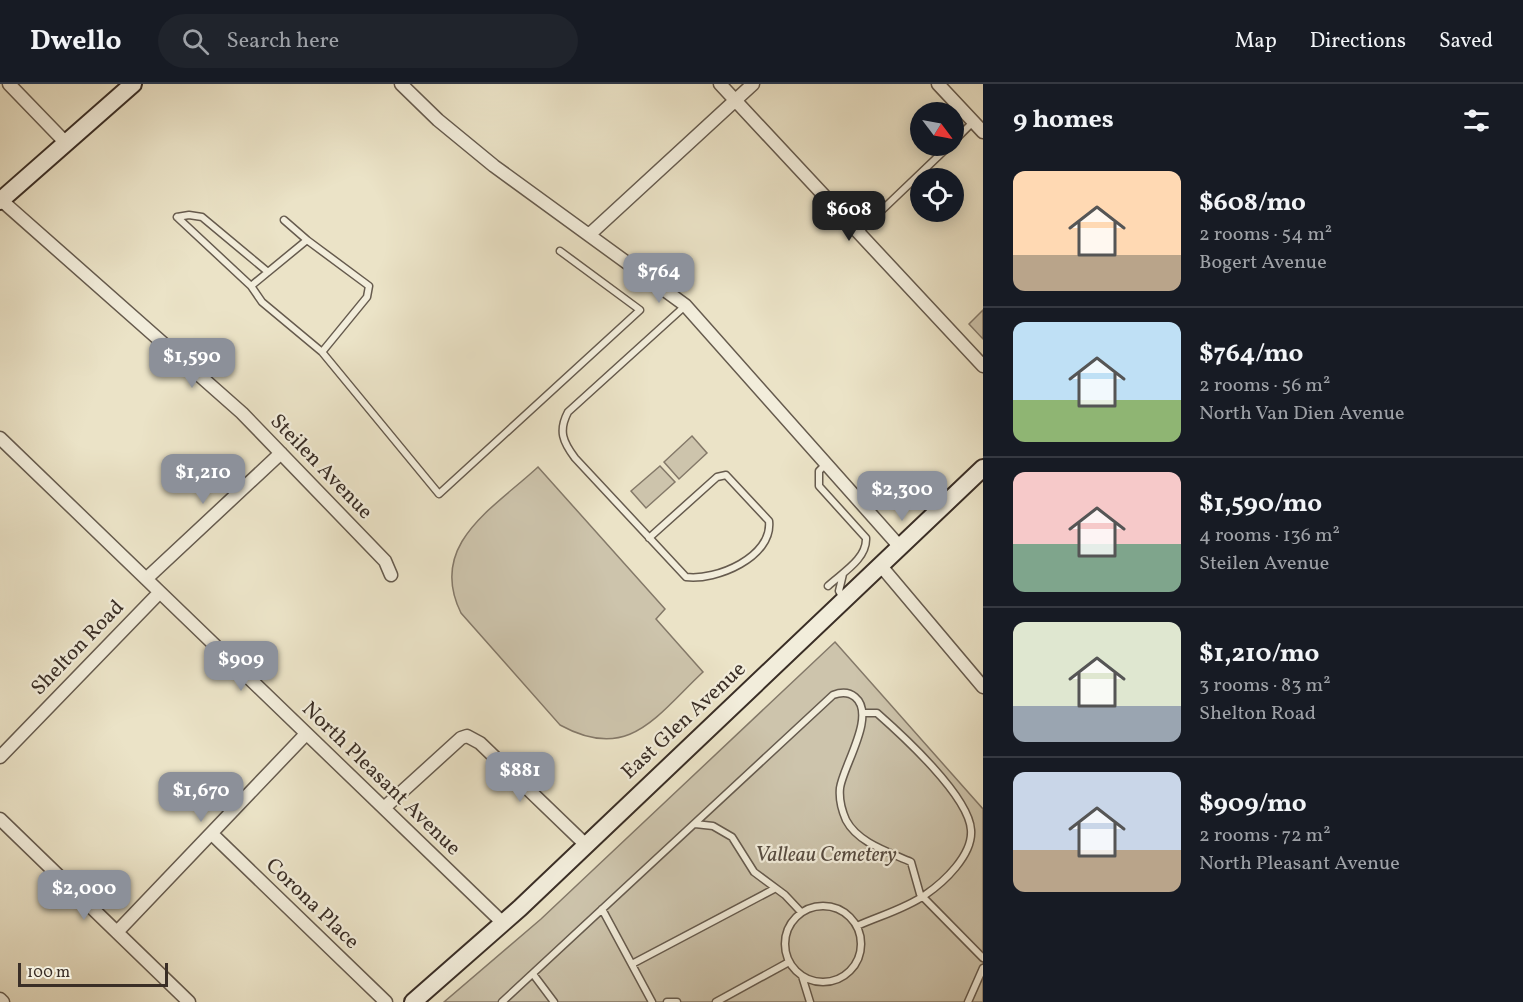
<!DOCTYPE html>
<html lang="en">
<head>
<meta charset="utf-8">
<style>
  body { margin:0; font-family:Vollkorn,serif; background:#20242c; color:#f1f3f6; height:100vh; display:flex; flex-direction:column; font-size:22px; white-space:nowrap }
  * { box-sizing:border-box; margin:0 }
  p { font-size:20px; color:#9ea1a6 }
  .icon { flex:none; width:33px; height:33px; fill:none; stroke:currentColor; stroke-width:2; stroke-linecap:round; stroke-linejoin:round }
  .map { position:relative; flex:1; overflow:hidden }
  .drawer { display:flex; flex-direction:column; background:#171b24; width:540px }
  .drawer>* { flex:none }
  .needle { width:39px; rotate:122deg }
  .tools { position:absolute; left:910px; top:18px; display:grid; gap:12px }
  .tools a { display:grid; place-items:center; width:54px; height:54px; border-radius:50%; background:#171b24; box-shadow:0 3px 15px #0003; font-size:30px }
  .scale { position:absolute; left:18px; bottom:15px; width:150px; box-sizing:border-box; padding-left:6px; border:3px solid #3a2e26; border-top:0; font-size:16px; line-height:21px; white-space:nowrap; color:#3a2e26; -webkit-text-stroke:4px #f2eddb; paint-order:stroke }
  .price { position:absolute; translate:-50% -51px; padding:0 14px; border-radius:12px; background:#8c9099; color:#fff; font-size:20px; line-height:39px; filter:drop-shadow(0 2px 3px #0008) }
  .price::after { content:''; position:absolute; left:50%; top:36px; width:18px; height:14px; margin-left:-9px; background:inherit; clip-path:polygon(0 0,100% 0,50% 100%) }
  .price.selected { background:#222; color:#fff }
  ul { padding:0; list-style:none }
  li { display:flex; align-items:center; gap:18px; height:150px; padding:0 30px }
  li+li { border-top:2px solid #363941 }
  li span { display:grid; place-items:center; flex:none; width:168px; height:120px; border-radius:12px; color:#555 }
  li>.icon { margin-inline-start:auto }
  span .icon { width:72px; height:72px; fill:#fffc; stroke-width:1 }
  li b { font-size:26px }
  h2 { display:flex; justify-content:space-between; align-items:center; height:72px; padding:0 30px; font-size:26px }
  header { display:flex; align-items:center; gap:36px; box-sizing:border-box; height:84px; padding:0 30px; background:#171b24; border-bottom:2px solid #363941 }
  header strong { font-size:28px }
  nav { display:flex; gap:33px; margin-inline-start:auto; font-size:21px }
  .search { width:420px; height:54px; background:#20242c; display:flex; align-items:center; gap:15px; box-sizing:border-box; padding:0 21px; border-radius:33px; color:#9ea1a6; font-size:22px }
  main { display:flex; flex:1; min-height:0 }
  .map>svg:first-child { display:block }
  .green { fill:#cdc4ac; stroke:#847969; stroke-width:1.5 }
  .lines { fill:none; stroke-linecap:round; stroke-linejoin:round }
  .lane-casing { stroke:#665b4e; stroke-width:9 }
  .street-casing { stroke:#665b4e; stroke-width:15 }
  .secondary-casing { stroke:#3a2e26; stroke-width:20 }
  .lane { stroke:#f2eddb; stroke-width:6 }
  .street { stroke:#f2eddb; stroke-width:12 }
  .secondary { stroke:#f2eddb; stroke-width:16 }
  .labels { text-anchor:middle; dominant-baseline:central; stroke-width:4.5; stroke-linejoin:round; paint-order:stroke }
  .street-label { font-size:21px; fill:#3a2e26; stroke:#f2eddb }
  .park-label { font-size:21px; font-style:italic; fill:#574c41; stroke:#f2eddb }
</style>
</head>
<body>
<header>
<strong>Dwello</strong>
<div class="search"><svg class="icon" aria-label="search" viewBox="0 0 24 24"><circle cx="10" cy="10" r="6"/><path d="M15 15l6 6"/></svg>Search here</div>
<nav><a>Map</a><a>Directions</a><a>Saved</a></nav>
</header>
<main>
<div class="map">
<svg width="983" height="918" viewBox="0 0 983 918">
  <rect width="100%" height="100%" fill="#ebe3c7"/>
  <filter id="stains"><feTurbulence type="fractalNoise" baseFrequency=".00333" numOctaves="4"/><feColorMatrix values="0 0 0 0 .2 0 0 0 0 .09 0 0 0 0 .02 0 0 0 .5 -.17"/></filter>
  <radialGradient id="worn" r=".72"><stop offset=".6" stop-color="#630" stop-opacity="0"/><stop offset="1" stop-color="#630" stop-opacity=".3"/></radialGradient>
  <!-- green -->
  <path class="green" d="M983 226V255L969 240Z
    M692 352 707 369 679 395 664 378Z
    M660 382 675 398 646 424 631 407Z
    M538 383 665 525 656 535 703 588C656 632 629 679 560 641L461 529C427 460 494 424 538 383Z
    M835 558 983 725V918H444L541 835Z"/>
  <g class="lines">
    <!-- lane casing -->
    <g class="lane-casing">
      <path id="lane" d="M954 57 973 38
        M177 133 251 202 262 218 322 268 367 213 369 202 307 156 251 202
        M177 133 189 131 202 133 268 188
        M284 136 307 156
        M859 148 949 62
        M322 268 439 410 640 226 560 167
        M827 379 819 387V402L866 454C867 475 842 489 828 502
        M649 454 717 393 726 391 769 437C773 473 716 497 686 493L575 374C563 358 558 347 568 328L685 222
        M843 490 839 507 843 514
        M695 740 713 742 732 753 754 788 785 811 801 828
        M785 860a38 38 0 1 1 76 0a38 38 0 1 1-76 0Z
        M602 825 652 918
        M857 842C879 832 905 825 925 811 944 798 973 771 971 746 969 712 902 651 877 629H863
        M632 880 774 805
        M533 890 554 918
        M802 892 810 918
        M502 918 833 611C841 608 849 608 855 613 877 631 843 682 840 704 839 714 842 727 846 736 858 759 889 768 911 778L920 810 983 874
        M667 918H677
        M716 918 789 878
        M968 918 983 884"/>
    </g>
    <!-- street casing -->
    <g class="street-casing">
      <path id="street" d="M9 0 66 59
        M401 0 438 36 494 82 685 221 900 463
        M720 0 983 282
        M938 0 983 48
        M1 116 242 329 385 477 391 491
        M590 150 753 0
        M0 354 503 839
        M881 482 983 603
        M146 495 281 369
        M0 673 159 509
        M384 724 461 654 467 652 480 659 586 761
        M0 735 189 918
        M212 750 386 918
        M117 848 306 650
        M0 915 3 918"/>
    </g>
    <!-- secondary casing -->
    <g class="secondary-casing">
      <path id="secondary" d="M0 117 133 0
        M413 918 520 824 983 384"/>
    </g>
    <!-- lane -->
    <use href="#lane" class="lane"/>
    <!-- street -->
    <use href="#street" class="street"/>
    <!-- secondary -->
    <use href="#secondary" class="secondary"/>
  </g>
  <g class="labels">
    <!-- street labels -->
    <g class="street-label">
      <text transform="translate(321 383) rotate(46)">Steilen Avenue</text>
      <text transform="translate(78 564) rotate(-46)">Shelton Road</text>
      <text transform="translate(684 637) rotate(-43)">East Glen Avenue</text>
      <text transform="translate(381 695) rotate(44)">North Pleasant Avenue</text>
      <text transform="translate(312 820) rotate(44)">Corona Place</text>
    </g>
    <!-- park labels -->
    <g class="park-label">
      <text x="826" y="771">Valleau Cemetery</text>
    </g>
  </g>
  <rect width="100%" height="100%" filter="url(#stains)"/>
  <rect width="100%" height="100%" fill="url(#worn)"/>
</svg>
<div class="tools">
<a><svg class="needle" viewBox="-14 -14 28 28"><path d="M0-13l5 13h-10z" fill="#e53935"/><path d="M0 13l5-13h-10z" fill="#9ea1a6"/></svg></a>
<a><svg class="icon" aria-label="locate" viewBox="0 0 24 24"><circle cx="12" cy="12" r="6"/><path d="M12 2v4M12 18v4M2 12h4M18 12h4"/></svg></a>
</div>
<div class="scale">100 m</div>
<b class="price selected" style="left:849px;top:158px">$608</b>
<b class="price" style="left:659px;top:220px">$764</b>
<b class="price" style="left:192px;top:305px">$1,590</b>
<b class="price" style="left:203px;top:421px">$1,210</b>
<b class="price" style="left:902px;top:438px">$2,300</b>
<b class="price" style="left:241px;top:608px">$909</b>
<b class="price" style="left:520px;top:719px">$881</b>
<b class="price" style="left:201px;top:739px">$1,670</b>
<b class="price" style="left:84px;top:837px">$2,000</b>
</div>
<section class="drawer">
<h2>9 homes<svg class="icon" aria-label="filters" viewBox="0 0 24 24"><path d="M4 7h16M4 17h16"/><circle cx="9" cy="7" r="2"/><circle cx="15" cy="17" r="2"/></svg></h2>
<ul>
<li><span style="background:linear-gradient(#ffd9b3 70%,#b9a48a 0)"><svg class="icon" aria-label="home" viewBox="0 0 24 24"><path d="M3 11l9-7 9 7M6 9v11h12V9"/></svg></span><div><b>$608/mo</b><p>2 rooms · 54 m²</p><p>Bogert Avenue</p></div></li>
<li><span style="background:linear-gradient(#bfe0f5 65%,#8fb573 0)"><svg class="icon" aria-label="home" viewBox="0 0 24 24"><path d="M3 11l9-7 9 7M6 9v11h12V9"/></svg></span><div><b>$764/mo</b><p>2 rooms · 56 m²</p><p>North Van Dien Avenue</p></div></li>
<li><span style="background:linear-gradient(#f6c9c9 60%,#7fa58c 0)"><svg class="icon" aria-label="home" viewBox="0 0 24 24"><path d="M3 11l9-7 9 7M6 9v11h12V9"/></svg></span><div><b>$1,590/mo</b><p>4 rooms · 136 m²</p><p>Steilen Avenue</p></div></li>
<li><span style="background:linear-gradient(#dfe7d0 70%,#9aa5b1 0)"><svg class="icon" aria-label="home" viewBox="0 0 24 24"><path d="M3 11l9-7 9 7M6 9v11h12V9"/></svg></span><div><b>$1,210/mo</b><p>3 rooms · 83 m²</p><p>Shelton Road</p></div></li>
<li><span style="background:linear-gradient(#c9d6e8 65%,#b9a48a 0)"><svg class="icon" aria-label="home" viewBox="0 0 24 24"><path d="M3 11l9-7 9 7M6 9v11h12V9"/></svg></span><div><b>$909/mo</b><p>2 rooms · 72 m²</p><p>North Pleasant Avenue</p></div></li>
</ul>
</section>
</main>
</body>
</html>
